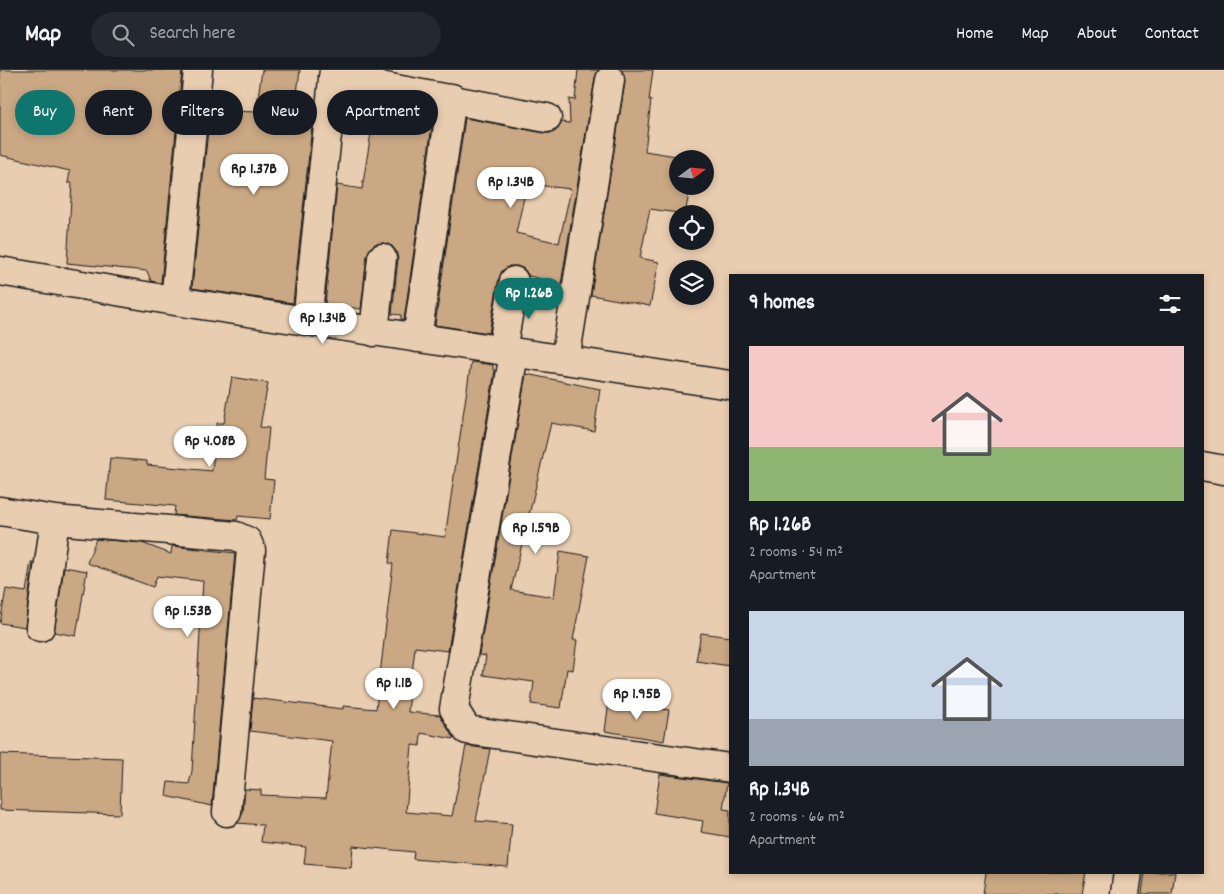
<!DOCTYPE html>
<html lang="en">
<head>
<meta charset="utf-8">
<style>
  body { margin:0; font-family:Dekko,sans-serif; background:#242831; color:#f1f3f6; height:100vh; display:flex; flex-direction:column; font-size:19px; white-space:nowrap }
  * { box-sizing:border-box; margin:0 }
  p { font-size:16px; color:#9ea1a6 }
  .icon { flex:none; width:28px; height:28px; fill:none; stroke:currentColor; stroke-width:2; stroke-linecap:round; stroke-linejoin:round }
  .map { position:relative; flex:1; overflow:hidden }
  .sheet { position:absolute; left:729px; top:204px; width:475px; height:600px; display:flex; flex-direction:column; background:#171b24; border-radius:0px; box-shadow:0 2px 8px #0003 }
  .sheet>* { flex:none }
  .guide { position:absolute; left:15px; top:20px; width:475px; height:45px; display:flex; gap:10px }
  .needle { width:32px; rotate:74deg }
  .tools { position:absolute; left:669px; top:80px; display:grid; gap:10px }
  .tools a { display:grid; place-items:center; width:45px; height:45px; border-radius:50%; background:#171b24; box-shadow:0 2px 8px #0003; font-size:25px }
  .price { position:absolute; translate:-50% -42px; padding:0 11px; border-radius:18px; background:#fff; color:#222; font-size:16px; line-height:32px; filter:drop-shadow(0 1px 2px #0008) }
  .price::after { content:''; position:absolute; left:50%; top:30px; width:15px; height:11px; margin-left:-8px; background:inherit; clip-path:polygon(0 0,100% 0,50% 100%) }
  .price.active { background:#0f766e; color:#fff }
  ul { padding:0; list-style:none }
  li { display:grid; align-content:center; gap:10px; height:265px; padding:0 20px }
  li span { display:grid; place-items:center; height:155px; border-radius:0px; color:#555 }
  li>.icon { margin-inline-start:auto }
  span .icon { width:90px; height:90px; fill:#fffc; stroke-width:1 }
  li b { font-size:21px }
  h2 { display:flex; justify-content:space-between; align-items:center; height:60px; padding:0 20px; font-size:21px }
  .pill { padding:0 18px; border-radius:22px; background:#171b24; box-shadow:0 2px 8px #0003; font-size:18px; line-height:45px }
  .pill.active { background:#0f766e; color:#fff }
  header { display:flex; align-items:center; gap:30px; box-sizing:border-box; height:70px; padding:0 25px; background:#171b24; border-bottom:1px solid #363941 }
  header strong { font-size:24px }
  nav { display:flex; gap:28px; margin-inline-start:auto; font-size:18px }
  .search { width:350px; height:45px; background:#242831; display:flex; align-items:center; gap:12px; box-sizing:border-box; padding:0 18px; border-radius:28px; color:#9ea1a6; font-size:19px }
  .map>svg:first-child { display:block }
  .building { fill:#cba884; stroke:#1c1c1c; fill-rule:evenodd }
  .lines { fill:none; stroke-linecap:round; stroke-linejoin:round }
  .minor-casing { stroke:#1c1c1c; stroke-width:31 }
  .minor { stroke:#e9cdb0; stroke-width:28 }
</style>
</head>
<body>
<header>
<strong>Map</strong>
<div class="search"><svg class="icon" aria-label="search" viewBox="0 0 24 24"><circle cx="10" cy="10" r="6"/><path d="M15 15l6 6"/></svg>Search here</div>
<nav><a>Home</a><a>Map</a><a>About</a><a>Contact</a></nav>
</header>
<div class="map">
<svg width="1224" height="824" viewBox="0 0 1224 824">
  <rect width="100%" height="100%" fill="#e9cdb0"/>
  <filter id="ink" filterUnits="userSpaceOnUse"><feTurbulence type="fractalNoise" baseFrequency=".02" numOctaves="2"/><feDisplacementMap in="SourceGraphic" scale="10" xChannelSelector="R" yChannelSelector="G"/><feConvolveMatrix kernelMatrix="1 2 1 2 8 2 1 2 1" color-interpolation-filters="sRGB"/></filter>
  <g filter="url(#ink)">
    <!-- building -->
    <path class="building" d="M0 0H182L161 213 151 211 147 201 67 193 72 113H68L70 101 0 85Z
      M262 0H300L293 54 312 56 293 233 192 218 210 40 256 42Z
      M578 0H598L595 8 561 214 529 206 524 199 517 196H509L502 201 499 208 489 263 435 255 465 48 544 63H553L558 59 562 52 570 53 569 29 575 30ZM527 114 571 119 559 173 516 163Z
      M622 0H653L649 30H651L645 81 682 87 678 89 676 117 690 119 685 144 650 139 640 188 659 192 650 236 591 225 625 12Z
      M347 26 434 42 404 250 401 249V245L392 244 398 189 396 181 392 176 384 173 375 174 370 178 367 186 361 239 325 234 337 115 362 119 372 57 344 55Z
      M471 292 493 295V300H495L448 581 415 577 408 642 440 645 454 669 421 663 420 676 412 675 406 742 452 746 466 676 490 679 476 751 512 754 508 797 413 789 414 782 353 776 351 798 304 794 306 777 261 772 263 755 237 753 243 743 245 719 261 720V725L326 728 332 671 250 661 253 628 343 639V636L376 639 393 494 389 493 393 460 445 467Z
      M526 304 600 319 594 361 551 353 511 520 554 527 560 481 589 486 573 570H577L573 600 567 599 561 638 531 634 534 612 483 605 486 586 479 585Z
      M232 307 268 313 260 357 269 358 264 409 274 410 270 449 238 446 237 450 174 445 175 436 106 430 110 388 147 391V395L212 401 217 353H224Z
      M96 469 142 473 171 484 172 476 235 483 212 736 166 726 168 712 189 714 192 701 203 511 157 506 153 517 87 493Z
      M31 492H33L25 557 0 553 6 519 26 522Z
      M64 497 87 501 76 566 54 562Z
      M701 563 730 567V596L696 591Z
      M609 631 669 640 664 671 605 661Z
      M0 684 122 688 120 744 0 740Z
      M660 704 727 713 723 739 730 740V767L701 762 703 751 654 743Z
      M986 802H1086L1082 824H983Z
      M1145 802H1175L1172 824H1142Z"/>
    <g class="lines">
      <!-- minor casing -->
      <g class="minor-casing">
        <path id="minor" d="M333 7 547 48
          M0 201 175 231 730 315
          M175 231 198 0
          M307 251 334 0
          M374 262 382 188
          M417 268 452 28
          M502 281 514 211
          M514 283 454 639 467 660 730 698
          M565 290 610 10
          M1202 396 1224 400
          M0 441 55 450 236 466 247 471 251 480 227 742
          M40 557 55 450
          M1125 824 1128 802"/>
      </g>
      <!-- minor -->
      <use href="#minor" class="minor"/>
    </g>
  </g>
</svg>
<div class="tools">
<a><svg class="needle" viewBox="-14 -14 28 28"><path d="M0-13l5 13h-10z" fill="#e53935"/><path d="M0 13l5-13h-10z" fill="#9ea1a6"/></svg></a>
<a><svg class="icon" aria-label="locate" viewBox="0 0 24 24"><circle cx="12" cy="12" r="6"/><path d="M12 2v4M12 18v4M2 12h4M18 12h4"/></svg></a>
<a><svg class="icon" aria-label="layers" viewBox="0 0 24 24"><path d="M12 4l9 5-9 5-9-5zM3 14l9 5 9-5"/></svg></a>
</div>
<b class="price" style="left:254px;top:126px">Rp 1.37B</b>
<b class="price" style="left:511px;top:139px">Rp 1.34B</b>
<b class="price active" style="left:529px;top:250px">Rp 1.26B</b>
<b class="price" style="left:323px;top:275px">Rp 1.34B</b>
<b class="price" style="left:210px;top:398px">Rp 4.08B</b>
<b class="price" style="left:536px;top:485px">Rp 1.59B</b>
<b class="price" style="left:188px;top:568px">Rp 1.53B</b>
<b class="price" style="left:394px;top:640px">Rp 1.1B</b>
<b class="price" style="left:637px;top:651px">Rp 1.95B</b>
<div class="guide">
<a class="pill active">Buy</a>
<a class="pill">Rent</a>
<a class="pill">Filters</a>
<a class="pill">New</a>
<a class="pill">Apartment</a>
</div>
<section class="sheet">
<h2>9 homes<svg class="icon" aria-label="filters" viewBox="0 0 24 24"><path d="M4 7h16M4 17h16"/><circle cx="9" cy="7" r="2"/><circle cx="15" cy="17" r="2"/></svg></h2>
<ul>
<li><span style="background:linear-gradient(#f6c9c9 65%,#8fb573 0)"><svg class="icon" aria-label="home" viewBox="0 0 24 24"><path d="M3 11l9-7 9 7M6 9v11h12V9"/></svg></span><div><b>Rp 1.26B</b><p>2 rooms · 54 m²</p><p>Apartment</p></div></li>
<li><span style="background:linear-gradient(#c9d6e8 70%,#9aa5b1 0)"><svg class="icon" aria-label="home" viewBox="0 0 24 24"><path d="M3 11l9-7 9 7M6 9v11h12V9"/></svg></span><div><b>Rp 1.34B</b><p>2 rooms · 66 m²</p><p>Apartment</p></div></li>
</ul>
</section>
</div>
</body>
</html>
